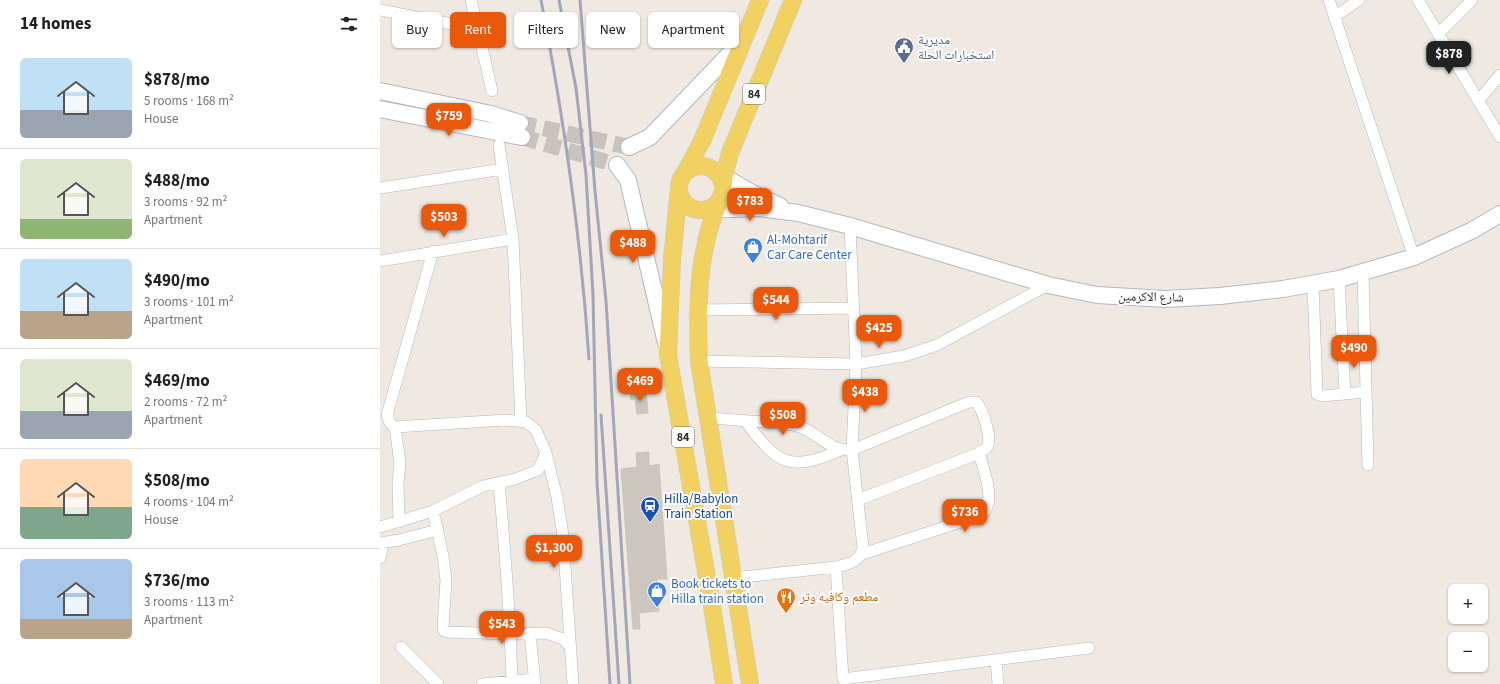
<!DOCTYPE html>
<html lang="en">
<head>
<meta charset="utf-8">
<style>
  body { margin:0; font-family:"Source Sans 3","Noto Naskh Arabic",sans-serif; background:#f2f2f2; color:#202124; height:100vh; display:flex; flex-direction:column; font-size:15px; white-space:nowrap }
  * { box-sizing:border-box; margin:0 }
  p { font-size:13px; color:#757577 }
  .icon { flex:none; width:22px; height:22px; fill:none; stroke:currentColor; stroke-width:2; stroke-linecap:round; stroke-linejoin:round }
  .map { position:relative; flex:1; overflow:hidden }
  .sheet { display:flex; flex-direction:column; background:#fff; width:380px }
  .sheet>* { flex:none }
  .hud { position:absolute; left:12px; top:12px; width:380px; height:36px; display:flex; gap:8px }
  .buttons { position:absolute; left:1068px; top:584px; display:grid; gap:8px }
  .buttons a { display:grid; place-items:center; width:40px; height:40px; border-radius:6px; background:#fff; box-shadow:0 1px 3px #0004; font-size:20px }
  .price { position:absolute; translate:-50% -34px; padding:0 9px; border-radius:8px; background:#ea580c; color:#fff; font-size:13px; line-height:26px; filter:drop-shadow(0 1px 2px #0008) }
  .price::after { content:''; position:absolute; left:50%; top:24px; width:12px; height:9px; margin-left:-6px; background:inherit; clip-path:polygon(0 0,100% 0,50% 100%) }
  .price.selected { background:#222; color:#fff }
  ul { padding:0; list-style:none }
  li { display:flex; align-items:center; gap:12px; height:100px; padding:0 20px }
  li+li { border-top:1px solid #e0e0e0 }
  li span { display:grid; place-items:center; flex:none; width:112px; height:80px; border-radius:6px; color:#555 }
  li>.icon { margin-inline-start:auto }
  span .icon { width:48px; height:48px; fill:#fffc; stroke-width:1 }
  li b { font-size:17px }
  h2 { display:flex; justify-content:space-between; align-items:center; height:48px; padding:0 20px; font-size:17px }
  .pill { padding:0 14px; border-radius:6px; background:#fff; box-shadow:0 1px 3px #0004; font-size:14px; line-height:36px }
  .pill.selected { background:#ea580c; color:#fff }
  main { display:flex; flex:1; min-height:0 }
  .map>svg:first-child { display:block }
  .building { fill:#cbc7bf; stroke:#cbc5ba }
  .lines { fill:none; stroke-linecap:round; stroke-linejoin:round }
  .secondary-tunnel { stroke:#c8c4bd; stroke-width:16; stroke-dasharray:16 8; stroke-linecap:butt }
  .street-casing { stroke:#b4b7c1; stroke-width:12 }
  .secondary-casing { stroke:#b4b7c1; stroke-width:18 }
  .primary-casing { stroke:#c9c9c9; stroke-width:18 }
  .street { stroke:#fff; stroke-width:11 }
  .secondary { stroke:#fff; stroke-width:16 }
  .primary { stroke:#f2d163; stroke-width:17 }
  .rail { stroke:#a3a6b8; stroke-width:3 }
  .labels { text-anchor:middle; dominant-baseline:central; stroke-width:4; stroke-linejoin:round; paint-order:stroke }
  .shield { fill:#fff; stroke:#6d6d6d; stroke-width:1 }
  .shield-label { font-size:12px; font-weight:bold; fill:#2e2e2e }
  .service-label { font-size:13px; fill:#4e5e75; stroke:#fff; text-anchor:start }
  .shop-label { font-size:13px; fill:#366cbe; stroke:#fff; text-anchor:start }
  .street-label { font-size:13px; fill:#2e2e2e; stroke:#fff }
  .transit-label { font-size:13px; fill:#164399; stroke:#fff; text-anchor:start }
  .food-label { font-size:13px; fill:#c56008; stroke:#fff; text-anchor:start }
</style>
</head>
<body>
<main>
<section class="sheet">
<h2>14 homes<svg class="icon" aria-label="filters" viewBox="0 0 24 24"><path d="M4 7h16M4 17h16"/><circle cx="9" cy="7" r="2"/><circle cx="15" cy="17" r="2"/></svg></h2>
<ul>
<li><span style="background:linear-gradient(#bfe0f5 65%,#9aa5b1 0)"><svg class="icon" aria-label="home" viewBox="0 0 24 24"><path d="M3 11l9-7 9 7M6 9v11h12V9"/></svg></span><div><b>$878/mo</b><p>5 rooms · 168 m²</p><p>House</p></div></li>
<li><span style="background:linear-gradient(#dfe7d0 75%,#8fb573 0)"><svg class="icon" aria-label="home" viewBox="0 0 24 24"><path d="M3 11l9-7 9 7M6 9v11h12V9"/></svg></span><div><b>$488/mo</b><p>3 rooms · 92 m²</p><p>Apartment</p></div></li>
<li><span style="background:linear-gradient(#bfe0f5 65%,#b9a48a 0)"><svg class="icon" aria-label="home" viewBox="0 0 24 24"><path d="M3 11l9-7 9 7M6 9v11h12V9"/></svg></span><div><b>$490/mo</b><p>3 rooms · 101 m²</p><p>Apartment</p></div></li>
<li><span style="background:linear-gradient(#dfe7d0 65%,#9aa5b1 0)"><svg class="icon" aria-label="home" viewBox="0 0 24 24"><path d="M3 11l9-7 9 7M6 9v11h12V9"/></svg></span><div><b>$469/mo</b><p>2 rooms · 72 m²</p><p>Apartment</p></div></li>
<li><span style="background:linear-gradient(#ffd9b3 60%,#7fa58c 0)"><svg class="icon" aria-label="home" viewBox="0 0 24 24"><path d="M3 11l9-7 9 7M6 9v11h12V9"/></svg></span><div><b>$508/mo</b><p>4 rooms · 104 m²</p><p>House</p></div></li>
<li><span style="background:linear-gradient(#a9c7e8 75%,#b9a48a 0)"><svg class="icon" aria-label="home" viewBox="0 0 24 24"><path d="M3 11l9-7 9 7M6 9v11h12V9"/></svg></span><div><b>$736/mo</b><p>3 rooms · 113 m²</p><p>Apartment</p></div></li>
</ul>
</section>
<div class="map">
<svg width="1120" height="684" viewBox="0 0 1120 684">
  <rect width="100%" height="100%" fill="#efe9e1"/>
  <!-- building -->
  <path class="building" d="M266 391 268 413 257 414 255 399 251 400 250 392Z
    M269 452V466L279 464 287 579H277L279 611 259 613 260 629H253L241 469 257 467 256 453Z"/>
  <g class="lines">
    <!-- secondary-tunnel -->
    <path class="secondary-tunnel" d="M140 123 249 147
      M142 137 237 165"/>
    <!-- street casing -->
    <g class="street-casing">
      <path id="street" d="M91 0 112 91
        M949 0 1034 257
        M1038 0 1120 137
        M0 10 97 29
        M954 17 979 0
        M1058 34 1092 0
        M1098 101 1120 75
        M119 145 133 239 141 421
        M0 188 123 169
        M0 261 133 239
        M983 272 988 465
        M959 279 965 394
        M933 284 937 394 942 396 986 392
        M317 310 474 308
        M319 361 476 364 524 356 557 345 668 285
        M328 418C347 419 365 421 383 422 395 423 409 423 420 427 442 435 446 450 472 450L589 402H596C602 407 613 440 607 447 605 450 601 451 599 453L478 500
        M365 421C398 464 408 473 461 450
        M15 427 20 463 18 482 19 522
        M166 453 177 497 183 536 193 684
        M119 483C125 549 130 615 132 681
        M53 511 63 556 66 580 63 627 64 631 68 632 131 634 166 633 183 639 190 647
        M0 527 53 511 103 486 135 479 158 470 166 453 156 430 146 422 126 420 15 427 10 423 7 415 53 251
        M0 543 19 540 58 530
        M482 554 596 517C600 515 605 513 606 509 614 496 603 467 599 453
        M0 558 3 543
        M456 567C468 564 481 562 483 547L472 450 476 364 470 226
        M353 578 456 567 463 679 709 648
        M150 633 155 684
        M21 647 58 684
        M616 660 618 684
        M102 684 155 679"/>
    </g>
    <!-- secondary casing -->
    <g class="secondary-casing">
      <path id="secondary" d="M0 91 111 114 140 123
        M0 109 142 137
        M249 147 270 137 362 41
        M237 165 248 180 286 343
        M334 171 372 193 400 206
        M323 210 379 208 418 213 470 226 668 285 717 295 786 299 840 296 903 289 959 279 1034 257 1093 230 1120 214"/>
    </g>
    <!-- primary casing -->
    <g class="primary-casing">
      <path id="primary" d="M299 188a22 22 0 1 1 44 0a22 22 0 1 1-44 0Z
        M303 176 322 141 380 0
        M299 189 292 259 288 355 332 606 344 684
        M343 190 344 177 350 153 413 0
        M341 198C317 248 317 307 319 361L370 684"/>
    </g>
    <!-- street -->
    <use href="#street" class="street"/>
    <!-- secondary -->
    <use href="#secondary" class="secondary"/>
    <!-- primary -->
    <use href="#primary" class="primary"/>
    <!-- rail -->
    <path class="rail" d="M161 0C184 119 201 238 209 359
      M179 0 196 88 206 175 213 295 217 482 230 684
      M200 0 215 191 226 301 250 684
      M221 415 239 684"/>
  </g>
  <!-- icons -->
  <defs>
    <g id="civic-pin" transform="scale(1)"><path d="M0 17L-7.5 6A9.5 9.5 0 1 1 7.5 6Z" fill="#5c6f8a" stroke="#fff"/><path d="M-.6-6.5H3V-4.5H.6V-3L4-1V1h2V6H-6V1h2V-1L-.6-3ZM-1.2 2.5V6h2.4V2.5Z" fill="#fff"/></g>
    <g id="shop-pin" transform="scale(1)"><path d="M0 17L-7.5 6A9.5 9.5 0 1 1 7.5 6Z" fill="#3f7fe0" stroke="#fff"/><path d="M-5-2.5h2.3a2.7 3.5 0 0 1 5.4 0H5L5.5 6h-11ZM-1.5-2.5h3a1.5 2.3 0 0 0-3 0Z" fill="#fff"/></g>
    <g id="station-pin" transform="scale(1)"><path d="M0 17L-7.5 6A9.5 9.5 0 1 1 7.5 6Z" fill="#1a4fb4" stroke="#fff"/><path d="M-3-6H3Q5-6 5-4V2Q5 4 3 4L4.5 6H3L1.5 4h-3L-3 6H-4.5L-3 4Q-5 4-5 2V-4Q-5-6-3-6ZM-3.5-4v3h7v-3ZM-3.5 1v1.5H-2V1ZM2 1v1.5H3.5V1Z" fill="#fff"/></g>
    <g id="restaurant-pin" transform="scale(1)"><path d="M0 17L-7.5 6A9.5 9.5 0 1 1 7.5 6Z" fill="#e8710a" stroke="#fff"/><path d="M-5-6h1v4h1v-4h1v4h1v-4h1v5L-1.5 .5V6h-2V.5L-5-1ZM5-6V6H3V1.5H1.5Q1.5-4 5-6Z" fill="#fff"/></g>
  </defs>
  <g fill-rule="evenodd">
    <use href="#civic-pin" x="524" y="47"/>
    <use href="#shop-pin" x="373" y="247"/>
    <use href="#station-pin" x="270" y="506"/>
    <use href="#shop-pin" x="277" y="591"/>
    <use href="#restaurant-pin" x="406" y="597"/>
  </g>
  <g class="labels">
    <!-- shield labels -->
    <g class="shield">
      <rect x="363" y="84" width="22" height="20" rx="3"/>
      <rect x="292" y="427" width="22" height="20" rx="3"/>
    </g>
    <g class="shield-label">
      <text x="374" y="94">84</text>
      <text x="303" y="437">84</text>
    </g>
    <!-- service labels -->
    <g class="service-label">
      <text x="538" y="40">مديرية<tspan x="538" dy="15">استخبارات الحلة</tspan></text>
    </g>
    <!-- shop labels -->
    <g class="shop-label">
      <text x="387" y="240">Al-Mohtarif<tspan x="387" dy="15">Car Care Center</tspan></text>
      <text x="291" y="584">Book tickets to<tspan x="291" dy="15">Hilla train station</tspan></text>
    </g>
    <!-- street labels -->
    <g class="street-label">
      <text transform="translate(771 297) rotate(1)">شارع الاكرمين</text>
    </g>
    <!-- transit labels -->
    <g class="transit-label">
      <text x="284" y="499">Hilla/Babylon<tspan x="284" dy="15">Train Station</tspan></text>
    </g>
    <!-- food labels -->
    <g class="food-label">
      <text x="420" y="597">مطعم وكافيه وتر</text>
    </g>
  </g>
</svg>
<div class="buttons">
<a>+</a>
<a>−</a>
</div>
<b class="price selected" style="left:1069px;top:75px">$878</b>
<b class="price" style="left:69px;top:137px">$759</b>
<b class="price" style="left:370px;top:222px">$783</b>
<b class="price" style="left:64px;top:238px">$503</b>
<b class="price" style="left:253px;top:264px">$488</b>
<b class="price" style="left:396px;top:321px">$544</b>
<b class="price" style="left:499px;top:349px">$425</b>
<b class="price" style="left:974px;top:369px">$490</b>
<b class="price" style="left:260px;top:402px">$469</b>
<b class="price" style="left:485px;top:413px">$438</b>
<b class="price" style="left:403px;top:436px">$508</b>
<b class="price" style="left:585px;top:533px">$736</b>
<b class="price" style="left:174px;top:569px">$1,300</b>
<b class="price" style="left:122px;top:645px">$543</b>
<div class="hud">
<a class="pill">Buy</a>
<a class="pill selected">Rent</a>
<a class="pill">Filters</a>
<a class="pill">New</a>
<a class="pill">Apartment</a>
</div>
</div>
</main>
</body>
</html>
